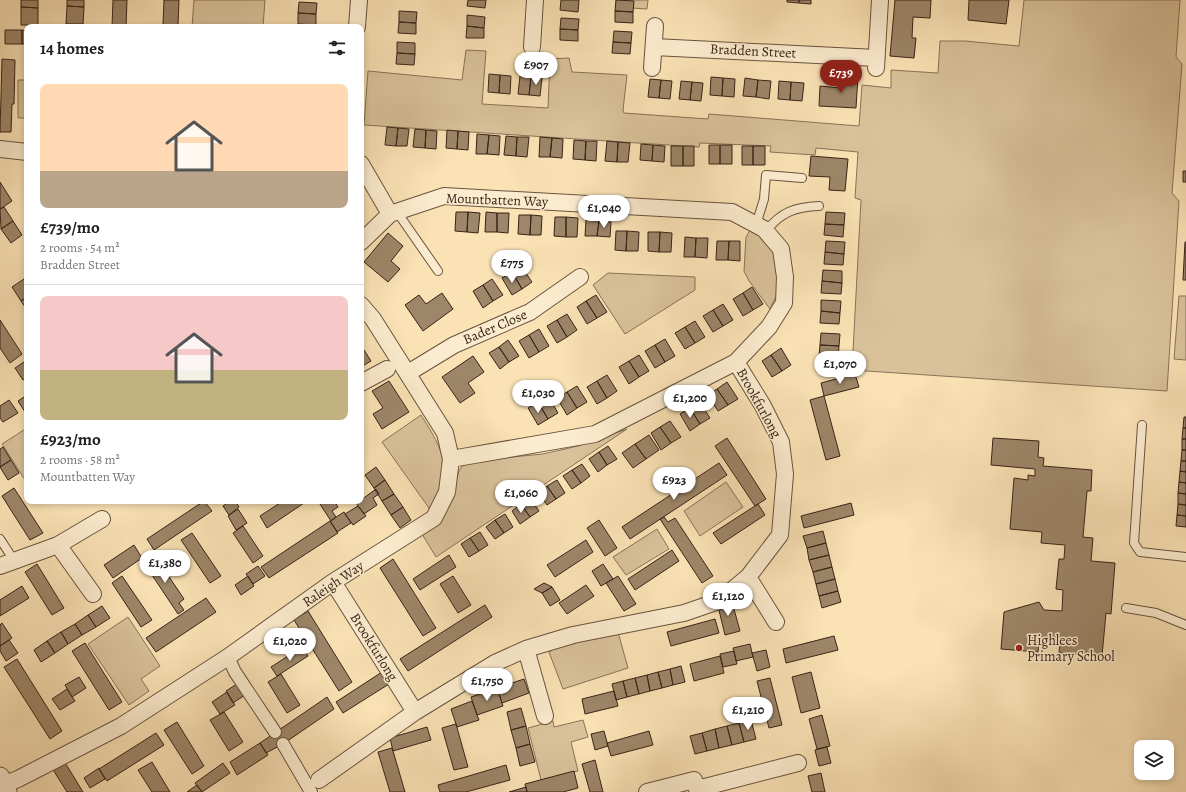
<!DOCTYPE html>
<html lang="en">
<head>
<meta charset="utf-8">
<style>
  body { margin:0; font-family:Alegreya,serif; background:#f2f2f2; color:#222; height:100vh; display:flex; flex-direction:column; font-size:15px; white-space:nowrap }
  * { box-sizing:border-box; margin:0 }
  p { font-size:13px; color:#767676 }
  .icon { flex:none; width:22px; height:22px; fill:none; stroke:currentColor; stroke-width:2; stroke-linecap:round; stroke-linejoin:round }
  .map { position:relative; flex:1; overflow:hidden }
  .details { position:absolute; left:24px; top:24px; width:340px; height:480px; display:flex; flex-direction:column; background:#fff; border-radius:8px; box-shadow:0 2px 6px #0003 }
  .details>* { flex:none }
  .tools { position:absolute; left:1134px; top:740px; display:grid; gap:8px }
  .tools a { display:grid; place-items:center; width:40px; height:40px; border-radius:8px; background:#fff; box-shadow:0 2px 6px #0003; font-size:20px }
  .price { position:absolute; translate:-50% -34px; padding:0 9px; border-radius:14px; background:#fff; color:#222; font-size:13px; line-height:26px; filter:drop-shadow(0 1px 2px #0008) }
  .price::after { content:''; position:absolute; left:50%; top:24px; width:12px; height:9px; margin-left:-6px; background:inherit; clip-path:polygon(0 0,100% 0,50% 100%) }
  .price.current { background:#8f2418; color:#fff }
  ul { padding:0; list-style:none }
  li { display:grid; align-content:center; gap:8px; height:212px; padding:0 16px }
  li+li { border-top:1px solid #e0e0e0 }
  li span { display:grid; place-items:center; height:124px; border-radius:8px; color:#555 }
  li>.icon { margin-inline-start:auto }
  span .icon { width:72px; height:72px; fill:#fffc; stroke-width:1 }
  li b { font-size:17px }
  h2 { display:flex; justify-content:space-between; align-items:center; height:48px; padding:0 16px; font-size:17px }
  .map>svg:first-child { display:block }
  .green { fill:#d9c29a; stroke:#897258 }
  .building { fill:#9d8669; stroke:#392317 }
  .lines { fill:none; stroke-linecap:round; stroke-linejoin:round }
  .service-casing { stroke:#69533e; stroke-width:10 }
  .pedestrian-casing { stroke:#69533e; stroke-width:14 }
  .minor-casing { stroke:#69533e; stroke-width:18 }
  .tertiary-casing { stroke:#69533e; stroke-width:21 }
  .service { stroke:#fceccf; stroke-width:8 }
  .pedestrian { stroke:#fceccf; stroke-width:12 }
  .minor { stroke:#fceccf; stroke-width:16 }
  .tertiary { stroke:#fceccf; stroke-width:19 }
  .poi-dot { fill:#8f2418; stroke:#fceccf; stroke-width:1.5 }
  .labels { text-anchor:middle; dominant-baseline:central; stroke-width:3; stroke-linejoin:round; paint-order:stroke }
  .street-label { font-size:14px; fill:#392317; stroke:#fceccf }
  .poi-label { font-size:14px; fill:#392317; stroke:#fceccf; text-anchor:start }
</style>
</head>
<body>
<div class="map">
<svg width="1186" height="792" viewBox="0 0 1186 792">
  <rect width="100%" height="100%" fill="#fae2b5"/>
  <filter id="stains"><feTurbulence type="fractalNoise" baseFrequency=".005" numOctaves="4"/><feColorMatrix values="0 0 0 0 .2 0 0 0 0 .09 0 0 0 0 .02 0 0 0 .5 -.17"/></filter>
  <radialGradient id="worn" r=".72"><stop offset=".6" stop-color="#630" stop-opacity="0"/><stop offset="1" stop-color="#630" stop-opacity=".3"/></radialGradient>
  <!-- green -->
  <path class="green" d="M194 0H265L263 27H192Z
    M616 0H648L647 9 616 7Z
    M1024 0H1180L1176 57 1182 64 1172 193 1179 201 1167 391 852 370 861 200 855 198 858 152 816 148 815 155 770 152 771 146 700 143 699 147 364 125 368 71 462 80 466 50 486 51 482 104 548 108 550 59 569 58 572 72 627 75 623 110 624 113 708 119 709 114 859 126 862 85 891 88V70L938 73 940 41H965L1019 46Z
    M18 80H27V118H18Z
    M752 227 774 247 779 282 776 296 770 309 749 281 744 271 746 237Z
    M608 273 695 277V290L625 334 593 285Z
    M1179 296H1186V360L1174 359Z
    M421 415C434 436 450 459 442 484 439 492 435 500 432 507L429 508 382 442Z
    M27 428V483L2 444Z
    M627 429 436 557 422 534 453 492 459 471 463 465 492 459 543 454 578 446Z
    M726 482 743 507 700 536 684 511Z
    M657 529 669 549 626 575 613 557Z
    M128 617 160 666 141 679 149 691 129 705 88 644Z
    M618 632 628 668 563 689 549 652 560 643Z
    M583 720 588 737 571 742 578 771 541 780 528 728 553 721 554 727Z"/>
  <!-- building -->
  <path class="building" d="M21 0H38V8L21 7Z
    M67 0H84V7L67 6Z
    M113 0H127L126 27H112Z
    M164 0H179L178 25H163Z
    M468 0H486L485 8 467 6Z
    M561 0H579L578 12 560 10Z
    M616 0 634 1 633 12 615 11Z
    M787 0H799V3L787 2Z
    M799 0H811V4L799 3Z
    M895 0H931L930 18 913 17 912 38H916L914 58 890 56Z
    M969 0H1009L1006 24 968 20Z
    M299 2 317 3 316 14 298 13Z
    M67 6 84 7 83 24H66Z
    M21 7 38 8V25H21Z
    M399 11 417 12 416 23 399 22Z
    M615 11 633 12V23L615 22Z
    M298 13 316 14V25L298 24Z
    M467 15 485 17 484 28 467 26Z
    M561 18 579 19 578 30 560 29Z
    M399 22 416 23V34L398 33Z
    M467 26 484 28V38H466Z
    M560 29 578 30V41L560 40Z
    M5 30H22V44H5Z
    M22 30 27 31V44H22Z
    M614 31 632 32 631 43 613 42Z
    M397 42 415 43V54L397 53Z
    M613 42 631 43 630 54 612 53Z
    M397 53 415 54 414 65 396 64Z
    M2 59 15 60 14 104H12L11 132H0Z
    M489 74 500 75 499 93 488 92Z
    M500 75 511 76 510 94 499 93Z
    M841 75 858 76 856 108 819 106 820 86 840 88Z
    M520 76 531 77 529 95 518 94Z
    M531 77 542 78 540 96 529 95Z
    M711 77 723 78 722 96 710 95Z
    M723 78 735 79 734 97 722 96Z
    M745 78 758 80 756 97 743 96Z
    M650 79 661 80 659 98 648 97Z
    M661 80 672 81 670 99 659 98Z
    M758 80 771 81 769 99 756 97Z
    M681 81 692 82 690 100 679 99Z
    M779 81 791 82 790 100 778 99Z
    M692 82 703 83 701 101 690 100Z
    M791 82 804 83 802 101 790 100Z
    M387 127 398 128 396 146 385 145Z
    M398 128 409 129 407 146H396Z
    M415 129 426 130 425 148 413 147Z
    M426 130 437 131 436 149 425 148Z
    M447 130 458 131 457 149 446 148Z
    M458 131 469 132 468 150 457 149Z
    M477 134 489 135 487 154H476Z
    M489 135 500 136 499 155 487 154Z
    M506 136 517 137 516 156 504 155Z
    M517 137H529L527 157 516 156Z
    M540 137 552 138 550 157H539Z
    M552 138 563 139 562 158 550 157Z
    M574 140 586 141 585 160 573 159Z
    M586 141H597L596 161 585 160Z
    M607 141 618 142 617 162 605 161Z
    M618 142 630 143 628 162H617Z
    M641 144 653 145 652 161 640 160Z
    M653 145 665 146 664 162 652 161Z
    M709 145H720V164H709Z
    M720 145H732V164H720Z
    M671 146H683V166H671Z
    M683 146H694V166H683Z
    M742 146H753V165H742Z
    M753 146H765V165H753Z
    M811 156 848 159 845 191 829 190 830 177 809 176Z
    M1183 171H1186V182H1183Z
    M0 182 12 201 0 209Z
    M4 207 13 221 1 229 0 209Z
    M456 212H468L467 232 455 231Z
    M468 212 480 213 478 233 467 232Z
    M486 212 497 213V232H485Z
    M826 212 845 213 844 225 825 224Z
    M497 213H509L508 233 497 232Z
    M519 215H531L530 235 518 234Z
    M531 215 542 216 541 235H530Z
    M555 217H566V237L554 236Z
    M566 217 578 218 577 237H566Z
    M586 220 599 221 597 236H585Z
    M13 221 22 235 11 243 1 229Z
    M599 221 611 222 610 237 597 236Z
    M825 224 844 225 843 237 824 235Z
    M616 231H627L626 251 615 250Z
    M627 231 639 232 638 251H626Z
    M648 232H660L659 252 648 251Z
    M660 232 672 233 671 252H659Z
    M388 233 403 246 391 261 400 269 388 282 364 262Z
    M685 237 696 238 695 257H684Z
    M696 238H708L707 258 695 257Z
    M717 241H729L728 260H716Z
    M729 241H740V261L728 260Z
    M826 241 845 242 844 254 825 252Z
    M1185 242H1186V280H1183Z
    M825 252 844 254 843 265 824 264Z
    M521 266 532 282 522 289 512 272Z
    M823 270 842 271V283L822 281Z
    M512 272 522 289 512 295 502 278Z
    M24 279 27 283V297L21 301 12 287Z
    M492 279 503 295 493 301 483 285Z
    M822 281 842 283 841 294 821 293Z
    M483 285 493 301 483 308 473 291Z
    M752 287 763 304 753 310 743 293Z
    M442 293 453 309 423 331 405 305 419 295 426 304Z
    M743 293 753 310 743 316 733 299Z
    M596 295 607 312 597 318 586 301Z
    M27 297V310L21 301Z
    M821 300 841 301 840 313 821 311Z
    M586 301 597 318 587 324 577 307Z
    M723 304 733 320 723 326 713 310Z
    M713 310 723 326 713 332 703 316Z
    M821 311 840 313 839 324 820 323Z
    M567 314 577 330 567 337 557 320Z
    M0 320 22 354 10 363 0 348Z
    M557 320 567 337 557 343 547 326Z
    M695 321 705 337 695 343 685 327Z
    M685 327 695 343 685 349 675 333Z
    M539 329 549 346 539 352 529 335Z
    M821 333 840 334 839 346 820 345Z
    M529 335 539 352 529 358 519 341Z
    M665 339 675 356 665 362 655 345Z
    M508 340 519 356 509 362 499 347Z
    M655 345 665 362 655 368 645 351Z
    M820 345 839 346 838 358 819 356Z
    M499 347 509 362 500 369 489 353Z
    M781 348 791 365 782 371 771 355Z
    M364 350 371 361 361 367V352Z
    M639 355 649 371 639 377 629 361Z
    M771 355 782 371 772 377 762 361Z
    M473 356 484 372 468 383 475 393 460 403 442 377Z
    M27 360V377L23 380 15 368Z
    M629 361 639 377 629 384 619 367Z
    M855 374 859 387 824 396 821 383Z
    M607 375 617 391 607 398 597 381Z
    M389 381 409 412 382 429 373 414 383 408 372 391Z
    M597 381 607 398 597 404 587 387Z
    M727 382 738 399 728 405 717 389Z
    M577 386 587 402 577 408 567 392Z
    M717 389 728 405 718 411 708 395Z
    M567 392 577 408 567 415 557 398Z
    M27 395V415L18 401Z
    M548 396 558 413 548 419 538 402Z
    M824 396 840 456 826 460 810 400Z
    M9 400 18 413 3 422 0 418V406Z
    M699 401 710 418 700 424 690 408Z
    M538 402 548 419 538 425 528 408Z
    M690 408 700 424 690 431 680 414Z
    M1184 417H1186V428H1183Z
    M670 421 681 437 671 443 660 427Z
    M660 427 671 443 661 450 651 433Z
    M1183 428H1186V439H1182Z
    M649 435 659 450 646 459 635 444Z
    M727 438 766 499 755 506 715 446Z
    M993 438 1039 441 1038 457 1044 458 1043 466 1092 470 1091 491H1087L1083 537 1093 538 1091 561 1115 563 1111 614 1106 613 1102 656 1059 653 1060 641 1039 639 1038 652 1001 649 1004 612 1039 602 1044 610 1062 611 1063 590 1056 589 1059 559H1064L1065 545 1041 543 1042 532 1010 529 1014 478 1028 480V475L1035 476V469L991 465Z
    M1182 439H1186V450H1182Z
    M635 444 646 459 633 468 622 453Z
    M608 446 617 459 607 465 599 452Z
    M3 447 11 460 0 467V449Z
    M1182 450H1186V461H1181Z
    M599 452 607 465 598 472 589 459Z
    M11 460 19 473 8 480 0 467Z
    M1181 461H1186V472L1180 471Z
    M719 463 727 475 630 539 622 527Z
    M582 464 590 476 581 483 572 470Z
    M376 467 385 480 374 488 365 475Z
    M572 470 581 483 572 489 563 476Z
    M1180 471 1186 472V483L1179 482Z
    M385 480 394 494 382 501 374 488Z
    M557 480 565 493 556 499 547 486Z
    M1179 482 1186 483V494L1178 493Z
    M547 486 556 499 547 505 538 492Z
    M14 488 43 533 30 540 2 496Z
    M376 489 379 494 373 498 377 505 364 514 356 503 361 501V500Z
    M1178 493 1186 494V505L1178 504Z
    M394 494 403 507 391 515 382 501Z
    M530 498 539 511 530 517 521 504Z
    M204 501 212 511 154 550 147 539Z
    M230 501H235L239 507 229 515 223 506Z
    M283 501H307L267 528 260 516Z
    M318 501H334L338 507 332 511 336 517 331 521Z
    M851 503 854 515 804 528 801 516Z
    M521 504 530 517 520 524 512 511Z
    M758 504 765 515 721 544 713 533Z
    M1178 504 1186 505V516L1177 515Z
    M358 506 366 516 353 525 345 514Z
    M403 507 411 520 400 528 391 515Z
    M238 509 247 523 236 530 228 516Z
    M344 512 351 523 337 532 330 521Z
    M505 514 513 527 504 533 495 520Z
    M1177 515 1186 516V527L1176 526Z
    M664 517 668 522 675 518 713 576 702 583 660 519Z
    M495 520 504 533 495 539 486 527Z
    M599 520 617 548 605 556 587 528Z
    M330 521 338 533 269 578 261 567Z
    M243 526 263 556 253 563 233 533Z
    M823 531 826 543 807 548 803 536Z
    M480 532 488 545 479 551 470 538Z
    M192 533 221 576 210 583 181 540Z
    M470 538 479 551 469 557 461 544Z
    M586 540 593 552 555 577 547 565Z
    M826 543 829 555 809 560 807 548Z
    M134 545 142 558 113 578 104 565Z
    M672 550 679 561 635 590 628 579Z
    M449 555 456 567 420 590 413 579Z
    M829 555 832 567 813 572 809 560Z
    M155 556 184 599 179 603 184 610 178 614 144 563Z
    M393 559 436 628 423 636 380 568Z
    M37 564 64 608 52 615 25 572Z
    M603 564 613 579 601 586 592 571Z
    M258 566 265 576 253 584 246 574Z
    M832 567 835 579 816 584 813 572Z
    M122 576 152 620 141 627 112 583Z
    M248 576 254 586 241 595 235 585Z
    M453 576 471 605 458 613 440 584Z
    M618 576 636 604 624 611 606 583Z
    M835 579 838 591 819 596 816 584Z
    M544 583 552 587 542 593 534 589Z
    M586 585 594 596 567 614 559 603Z
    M22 586 29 598 0 616V600Z
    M552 587 560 600 550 606 542 593Z
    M838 591 841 602 822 608 819 596Z
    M206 598 216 612 156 652 146 638Z
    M731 598 740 631 725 635 717 602Z
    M485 605 492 617 408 671 400 659Z
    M102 606 110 618 96 627 88 615Z
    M308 611 352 682 339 691 294 620Z
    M88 615 96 627 82 635 75 624Z
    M715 619 719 633 671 646 667 632Z
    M2 623 12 638 0 646V625Z
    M75 624 82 635 68 644 61 632Z
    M61 632 68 644 55 653 47 641Z
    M834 636 838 650 786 663 783 649Z
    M9 640 18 653 6 661 0 651V646Z
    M47 641 55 653 41 662 34 650Z
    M85 643 122 702 109 710 72 651Z
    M750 644 753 657 736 661 733 648Z
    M302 647 308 656 277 676 271 667Z
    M766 650 770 667 757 671 752 653Z
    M734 651 737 664 723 667 720 654Z
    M720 656 724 673 694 681 690 664Z
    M17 659 62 731 50 739 4 667Z
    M681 666 685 682 673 685 670 669Z
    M670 669 673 685 662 688 658 672Z
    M382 672 389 684 343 713 336 702Z
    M658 672 662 688 650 691 647 675Z
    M811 672 820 708 801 713 792 677Z
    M281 674 300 705 287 713 268 682Z
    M647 675 650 691 639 694 635 678Z
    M79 677 86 688 72 697 65 685Z
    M635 678 639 694 627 697 623 681Z
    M770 678 782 725 769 728 757 681Z
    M524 679 529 693 502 703 497 688Z
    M623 681 627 697 616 700 612 684Z
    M240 682 248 693 233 703 226 691Z
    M497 688 503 706 477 715 471 697Z
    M67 689 75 701 60 710 52 699Z
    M614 691 618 706 585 714 582 699Z
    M227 692 235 705 220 714 212 702Z
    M327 697 334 709 283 744 266 753 260 743Z
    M472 701 479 720 457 727 451 709Z
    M521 708 526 726 511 730 507 712Z
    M224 712 243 742 229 751 210 720Z
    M822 715 830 746 817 749 809 719Z
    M751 720 756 739 744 742 739 723Z
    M177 722 204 766 192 774 164 730Z
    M739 723 744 742 732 745 727 726Z
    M456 724 468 767 454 770 442 728Z
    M526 726 530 744 516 748 511 730Z
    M727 726 732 745 719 748 715 729Z
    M427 727 431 740 393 751 390 738Z
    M715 729 719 748 707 751 702 733Z
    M604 731 608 746 595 750 591 734Z
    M649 731 653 745 611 756 607 743Z
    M156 733 164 745 107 781 99 769Z
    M702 733 707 751 695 754 690 736Z
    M260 743 268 755 237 775 230 762Z
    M530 744 535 762 520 766 516 748Z
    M827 747 831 763 819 766 815 750Z
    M392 748 393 751 405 792H390L378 752Z
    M595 760 603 792H590L582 764Z
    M64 761 83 792H67L52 768Z
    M152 762 170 792H152L138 770Z
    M223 763 230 773 202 792 195 783Z
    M506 765 510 780 466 792H440L438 785Z
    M99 768 105 779 90 788 84 778Z
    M574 771 578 788 563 792H527L525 784Z
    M821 773 825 792H812L808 776Z
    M197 785 202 792H187Z
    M526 787 527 792H509Z"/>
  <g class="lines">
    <!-- service casing -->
    <g class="service-casing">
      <path id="service" d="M397 212 438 271
        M756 225 764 199 766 175 802 178
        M766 231C781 212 795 207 819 206
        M1142 425 1134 543 1140 552 1186 557
        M0 539 15 562
        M1126 608 1156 613 1186 625"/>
    </g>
    <!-- pedestrian casing -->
    <g class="pedestrian-casing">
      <path id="pedestrian" d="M228 657 235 672 275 732
        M283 744 311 792"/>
    </g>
    <!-- minor casing -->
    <g class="minor-casing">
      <path id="minor" d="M357 27 359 0
        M532 47 535 0
        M654 47 876 58
        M652 68 655 26
        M876 68 880 0
        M0 149 27 152
        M361 164 390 214
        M361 242 390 214 444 196 732 212 764 229 781 249 785 277 784 303 769 327 736 362 595 434 451 459
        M408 373 454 345 530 312 580 277
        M361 383 387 369
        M58 545 93 594
        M0 566 58 545 102 519
        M748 577 776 622
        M333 582 415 712
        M526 649 545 716
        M319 780 415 712 495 663 526 649 573 635 684 613 719 601 748 577 780 535 785 474 781 442 763 406 736 362
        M3 785 18 779 121 726 228 657 333 582 434 518 447 492 451 459 445 433 373 319 361 305
        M697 789 798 763
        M647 792 694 780 699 792"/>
    </g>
    <!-- tertiary casing -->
    <g class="tertiary-casing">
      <path id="tertiary" d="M0 777 7 792"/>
    </g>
    <!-- service -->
    <use href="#service" class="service"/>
    <!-- pedestrian -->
    <use href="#pedestrian" class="pedestrian"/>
    <!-- minor -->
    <use href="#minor" class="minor"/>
    <!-- tertiary -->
    <use href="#tertiary" class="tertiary"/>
  </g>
  <!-- markers -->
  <circle class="poi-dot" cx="1019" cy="648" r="4"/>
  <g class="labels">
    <!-- street labels -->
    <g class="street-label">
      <text transform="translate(753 51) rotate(3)">Bradden Street</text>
      <text transform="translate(497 200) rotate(2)">Mountbatten Way</text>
      <text transform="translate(495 327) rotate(-23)">Bader Close</text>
      <text transform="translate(759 403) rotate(61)">Brookfurlong</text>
      <text transform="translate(333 584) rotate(-34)">Raleigh Way</text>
      <text transform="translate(374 647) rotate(58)">Brookfurlong</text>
    </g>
    <!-- poi labels -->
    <g class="poi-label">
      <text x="1027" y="640">Highlees<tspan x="1027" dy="16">Primary School</tspan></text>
    </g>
  </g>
  <rect width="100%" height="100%" filter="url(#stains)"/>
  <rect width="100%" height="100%" fill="url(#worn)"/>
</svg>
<div class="tools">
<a><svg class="icon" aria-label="layers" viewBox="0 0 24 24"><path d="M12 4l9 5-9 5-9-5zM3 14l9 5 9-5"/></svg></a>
</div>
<b class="price" style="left:536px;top:86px">£907</b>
<b class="price current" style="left:841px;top:94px">£739</b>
<b class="price" style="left:604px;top:229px">£1,040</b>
<b class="price" style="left:512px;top:284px">£775</b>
<b class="price" style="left:840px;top:385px">£1,070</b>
<b class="price" style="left:538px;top:414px">£1,030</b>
<b class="price" style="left:690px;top:419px">£1,200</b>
<b class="price" style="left:674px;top:501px">£923</b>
<b class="price" style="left:521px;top:514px">£1,060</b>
<b class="price" style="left:165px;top:584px">£1,380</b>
<b class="price" style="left:728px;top:617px">£1,120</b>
<b class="price" style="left:290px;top:662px">£1,020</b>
<b class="price" style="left:487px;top:702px">£1,750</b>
<b class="price" style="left:748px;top:731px">£1,210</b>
<section class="details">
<h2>14 homes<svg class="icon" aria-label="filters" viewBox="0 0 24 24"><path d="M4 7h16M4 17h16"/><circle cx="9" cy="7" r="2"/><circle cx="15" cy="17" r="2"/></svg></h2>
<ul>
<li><span style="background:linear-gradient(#ffd9b3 70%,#b9a48a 0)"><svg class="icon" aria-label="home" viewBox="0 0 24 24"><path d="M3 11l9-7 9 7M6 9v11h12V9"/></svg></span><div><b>£739/mo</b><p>2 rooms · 54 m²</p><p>Bradden Street</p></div></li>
<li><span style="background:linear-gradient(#f6c9c9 60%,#c2b280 0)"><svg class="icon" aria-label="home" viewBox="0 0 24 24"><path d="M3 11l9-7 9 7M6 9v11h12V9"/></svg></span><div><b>£923/mo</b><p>2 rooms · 58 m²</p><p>Mountbatten Way</p></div></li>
</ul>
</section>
</div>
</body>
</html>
